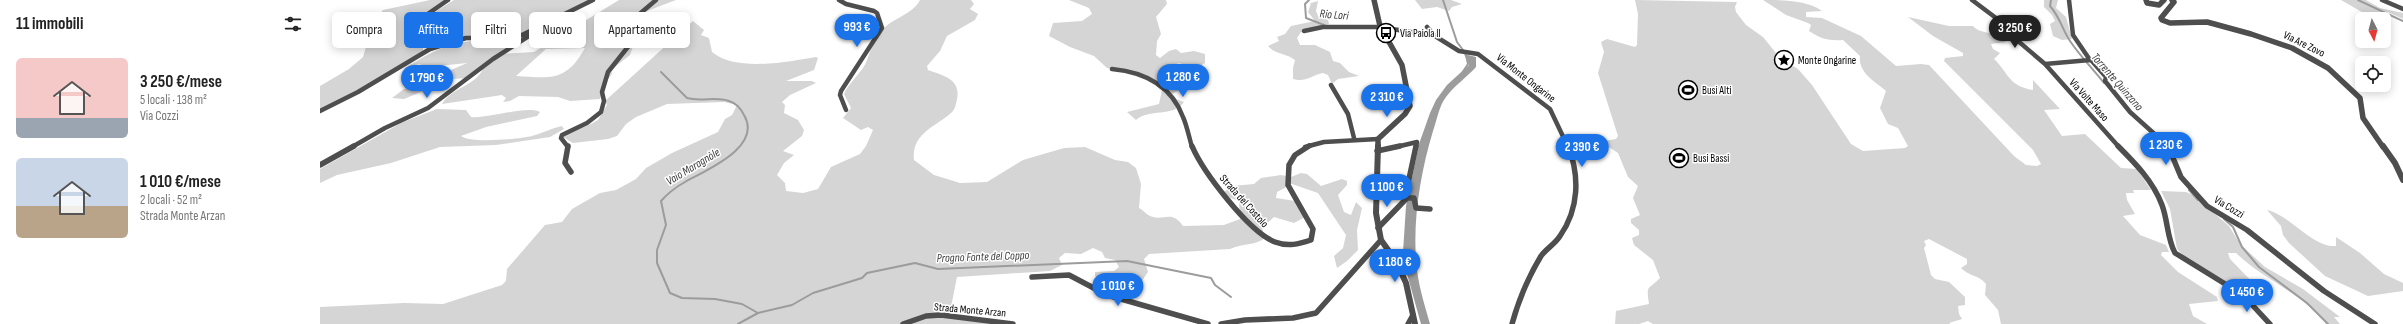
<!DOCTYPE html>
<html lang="it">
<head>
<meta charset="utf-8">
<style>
  body { margin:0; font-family:"Sofia Sans Condensed",sans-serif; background:#f6f6f6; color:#222; height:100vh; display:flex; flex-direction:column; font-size:15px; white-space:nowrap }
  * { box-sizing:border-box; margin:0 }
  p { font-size:13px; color:#767676 }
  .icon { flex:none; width:22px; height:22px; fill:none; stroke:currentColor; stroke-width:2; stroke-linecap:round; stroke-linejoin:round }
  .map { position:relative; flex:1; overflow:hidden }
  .details { display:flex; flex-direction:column; background:#fff; width:320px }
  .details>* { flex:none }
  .top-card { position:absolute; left:12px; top:12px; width:380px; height:36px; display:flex; gap:8px }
  .needle { width:26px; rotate:174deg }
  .buttons { position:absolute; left:2035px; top:12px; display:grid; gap:8px }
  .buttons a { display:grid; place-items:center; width:36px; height:36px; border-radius:6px; background:#fff; box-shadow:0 2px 10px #0003; font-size:20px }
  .price { position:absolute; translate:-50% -34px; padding:0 9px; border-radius:14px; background:#1a73e8; color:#fff; font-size:13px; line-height:26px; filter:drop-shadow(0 1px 2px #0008) }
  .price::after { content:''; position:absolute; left:50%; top:24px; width:12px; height:9px; margin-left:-6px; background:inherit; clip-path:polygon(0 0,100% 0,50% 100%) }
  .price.on { background:#222; color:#fff }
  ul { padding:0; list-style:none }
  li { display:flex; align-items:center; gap:12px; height:100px; padding:0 16px }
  li span { display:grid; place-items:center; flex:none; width:112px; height:80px; border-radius:6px; color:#555 }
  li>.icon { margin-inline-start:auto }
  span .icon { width:48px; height:48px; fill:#fffc; stroke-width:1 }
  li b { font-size:17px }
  h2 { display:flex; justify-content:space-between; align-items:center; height:48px; padding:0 16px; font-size:17px }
  .tag { padding:0 14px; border-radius:6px; background:#fff; box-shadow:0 2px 10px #0003; font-size:14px; line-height:36px }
  .tag.on { background:#1a73e8; color:#fff }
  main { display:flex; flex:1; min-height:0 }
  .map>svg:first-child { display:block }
  .green { fill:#d5d5d5; fill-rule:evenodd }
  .water { fill:#9c9c9c }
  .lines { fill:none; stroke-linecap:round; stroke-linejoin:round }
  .stream { stroke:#9c9c9c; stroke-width:2 }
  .minor-far1 { stroke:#4e4e4e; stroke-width:4.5 }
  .minor { stroke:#4e4e4e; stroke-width:5.5 }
  .tertiary-far1 { stroke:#4e4e4e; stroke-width:5.5 }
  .tertiary { stroke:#4e4e4e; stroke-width:6 }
  .labels { text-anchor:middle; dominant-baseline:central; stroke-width:3; stroke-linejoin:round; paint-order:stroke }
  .poi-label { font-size:11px; fill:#000; stroke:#fff; text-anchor:start }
  .street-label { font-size:11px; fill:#000; stroke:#fff }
  .water-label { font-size:12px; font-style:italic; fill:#3d3d3d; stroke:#fff }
</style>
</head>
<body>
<main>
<section class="details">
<h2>11 immobili<svg class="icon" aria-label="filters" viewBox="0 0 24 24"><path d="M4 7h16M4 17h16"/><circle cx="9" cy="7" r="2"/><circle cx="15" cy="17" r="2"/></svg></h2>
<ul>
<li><span style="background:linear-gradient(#f6c9c9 75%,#9aa5b1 0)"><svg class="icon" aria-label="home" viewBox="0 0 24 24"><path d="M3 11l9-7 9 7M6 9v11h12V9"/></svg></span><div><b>3 250 €/mese</b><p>5 locali · 138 m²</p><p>Via Cozzi</p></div></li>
<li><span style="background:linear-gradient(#c9d6e8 60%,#b9a48a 0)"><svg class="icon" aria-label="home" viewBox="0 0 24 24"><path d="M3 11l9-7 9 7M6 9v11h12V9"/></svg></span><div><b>1 010 €/mese</b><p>2 locali · 52 m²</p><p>Strada Monte Arzan</p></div></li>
</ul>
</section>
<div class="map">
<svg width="2083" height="324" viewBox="0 0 2083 324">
  <rect width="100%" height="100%" fill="#fff"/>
  <!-- green -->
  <path class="green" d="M110 0H126L91 29V34L103 47V52L47 86 0 110V86L29 69 43 57 52 26 63 10Z
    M134 0H270L197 36 159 37 112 48 111 42 100 31V27L113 13Z
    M299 0H356L322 13 315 23 317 35 310 55 291 70 292 74 285 83 280 99 250 101 238 97 199 96 190 101 183 102 186 98 182 95 122 104C131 88 155 86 163 69L149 78 132 79 84 99 72 98 84 89 126 80 131 70 147 63 109 67 99 64 83 69C103 57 122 45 145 42 168 38 188 42 210 34L179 54 214 52ZM265 48C246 82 231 78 196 76L226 49Z
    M600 0H651L654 4 650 9 658 14 655 20 627 36 620 51 607 66 608 70C624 76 641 79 637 99 636 104 635 110 631 113 615 127 591 134 594 160L614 175 640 183 667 182 703 160 744 148 765 147 795 160 808 162 816 168 821 184 819 208C823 210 826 214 830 216 844 222 851 209 863 226L904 225 920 219 919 201 905 196 904 192 912 186 934 184 941 178 961 175 971 177 981 173 987 174 1001 186 1022 179 1027 181V185L1018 195 1024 212 1031 215 1036 202 1042 208 1037 230 1038 250 1027 261 1017 268 1014 256 1023 248 1026 235 998 193 972 184 957 192 956 198 975 201 985 217 974 223 954 217 942 228 945 238C935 246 922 243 910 249L829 254 824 259 828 272 819 285 808 282C795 291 786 284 775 276V272L794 271 799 267 795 260 785 258 782 252 773 248 761 254 745 253 739 258 742 265 730 271 637 277 629 317 683 324H0V307L84 303 123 304 182 285 186 281 187 269 225 225 242 222 252 209 280 193 296 190 316 179 326 168 352 153 398 132 405 119 412 115 417 105 404 102 347 104 316 117 306 124 297 136 288 139 253 143 243 137 245 135 271 124 278 120 287 105 285 101 373 21 384 30 381 35 389 38 392 52C416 72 467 62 496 57L498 58 494 70 466 81H492L496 83 470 95 462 102 465 105 464 113 478 120 484 130 482 136 463 151 474 155 464 163 457 175 465 183 466 191 483 193 498 189 511 167 540 154 546 146 553 130 548 127 541 130 523 118 531 108 524 94C529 82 543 72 547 60 550 51 556 37 564 28 574 18 594 13 600 0Z
    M749 0H846L847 4 836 17 841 34 837 41 836 55 840 58 849 51 856 49 861 53 874 51 885 54V63L879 67 868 68 860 63 852 65 860 72 865 83 863 88 848 96 864 102C853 118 829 108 816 120L807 112 839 104 842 90 823 75 787 68 774 56 750 47 729 36 733 23 762 21 772 14 769 8Z
    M1095 0H1131L1142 4 1132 7 1129 11 1117 7 1102 9Z
    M1315 0 1417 2 1415 7 1416 12 1426 25 1443 37 1460 58 1478 69 1492 85 1531 144 1543 151 1585 148 1588 146 1578 128 1568 124 1560 108 1566 91C1555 81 1538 73 1540 56L1523 40C1509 41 1501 39 1489 31L1491 25 1488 23 1466 15 1443 0C1462 0 1488 0 1502 11L1486 12V17L1502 18 1541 36 1576 66 1601 64 1609 65 1694 156 1706 165 1717 166 1721 164 1713 150 1624 61 1625 58 1643 56V53L1613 36 1588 17 1629 26H1653C1660 35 1680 31 1686 42L1671 44 1673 49 1680 53 1674 59C1689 73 1688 86 1713 90V80L1740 109 1724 110 1742 136 1765 134 1801 168 1817 169 1831 190H1813L1814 193H1806L1807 200 1815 214 1803 216 1820 235 1846 245 1849 252H1842L1841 255 1858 272 1897 297 1898 301 1869 304 1873 316 1887 324H1681L1678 310 1665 295 1666 284C1659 275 1648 276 1641 268L1647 264V259L1609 239 1604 241 1606 245 1604 248 1611 275 1615 279 1629 282 1645 297V305L1638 306 1639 314 1642 319 1629 323 1631 324H1333L1328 321 1319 324H1295L1296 311 1329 304C1326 283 1328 291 1340 278L1333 260 1314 245 1312 238 1319 235V230L1311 223V219L1320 215 1313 198 1318 186 1308 177 1298 153 1284 144V141L1296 139 1298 136 1278 73 1284 52 1281 42 1287 39 1315 47 1317 45 1318 14Z
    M1724 0H1738L1736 8 1746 17 1752 39 1742 40 1733 36 1730 24 1735 21 1732 15 1724 7Z
    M2021 0H2046L2060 8 2083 13V19L2068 12 2064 13 2067 15H2047Z
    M998 1 996 11 998 16 1008 20 1009 24 981 32 977 38 980 45H995L1010 52 1013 61 1020 63 1029 72 1039 76 1018 79 1012 84 1008 75 1003 73C992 75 985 83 973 79V68L975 60C966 53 956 55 948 46L959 41 957 37 965 34 971 26 995 21 988 12 991 3Z
    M117 109 146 110 151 117C168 119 207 105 220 112L217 116 166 127 141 136C151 144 199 139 212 136 223 133 232 128 242 126L244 129 230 137 176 145 120 147 71 163 17 175 0 183V169L81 123Z
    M1841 191 1866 192 1873 195 1909 226 1920 244 1945 267 1983 289 2020 317H2014L2020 324H2006C1982 293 1944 280 1916 253H1908L1910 259 1943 293 1941 296 1927 288 1937 302 1864 256 1857 249 1850 209Z
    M1947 210C1970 215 1993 248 2016 246V237L2040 253 2064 274 2083 283V291L2048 296 2005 276 1969 243 1963 235 1961 226Z"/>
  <!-- water -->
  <path class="water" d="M1144 54 1156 57V67C1147 77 1134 86 1126 97 1119 106 1117 120 1113 131 1101 171 1093 216 1096 259 1097 281 1104 303 1110 324H1101L1087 274 1074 253 1083 252 1086 206 1099 144 1110 113 1116 100 1127 85 1149 65Z"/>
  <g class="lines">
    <!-- stream -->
    <path class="stream" d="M989 0 985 4 986 18 1004 25
      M1123 0 1137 42 1143 50
      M1731 0 1730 6C1740 17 1742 29 1750 41 1760 56 1773 69 1784 83
      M2038 0 2083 21
      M341 72 367 98C381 102 396 96 409 101 416 103 421 109 424 115 443 147 386 170 365 182 356 187 348 193 341 201L346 225 337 250V263L350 293 362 298 395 299 422 304 438 313
      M1142 73 1148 64 1146 55
      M1869 190 1878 200
      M1904 219 1913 227 1922 247 1939 267 1987 303 2008 324
      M418 324 438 313 472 305 493 293 542 278 547 273 595 263 618 269 807 261 891 278 895 285 911 297"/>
    <!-- minor-far1 -->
    <path class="minor-far1" d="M519 0 526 4 554 11 557 13 562 28 521 91 520 95 526 110
      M1652 0 1684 24 1698 41 1725 64 1799 147
      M1749 0 1753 35 1770 60
      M2062 0 2083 9
      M1107 27 1115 36
      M984 31 1003 27H1060L1115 36 1139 51 1158 54 1230 109 1248 147
      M110 49 95 27 99 20 128 0
      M1771 60 1786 77 1785 81 1810 112 1849 147
      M1725 64 1770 60
      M792 69C824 72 851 85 863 117 867 126 869 137 872 147
      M1011 85 1028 114 1034 138
      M0 111 38 92 110 49 146 38H190L202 35 273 0
      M32 147 65 128 108 108 173 59 212 34
      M248 147 241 138 242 135 267 123 281 112 284 101 282 92 288 72 311 43 316 17 336 0
      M985 147 1004 142 1058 139
      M1076 147 1097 142 1096 147"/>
    <!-- minor -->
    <path class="minor" d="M248 146 245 163 251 172
      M872 146C883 172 929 232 955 242 968 247 979 244 991 240L993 229 968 185 969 165 975 155 989 146
      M1798 146C1815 163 1833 181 1842 205 1848 221 1847 238 1855 253L1923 295 1950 324
      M1848 146 1861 177 1887 206 1927 230 2004 291 2055 324
      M1057 151 1080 146
      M0 165 34 146
      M1086 193 1096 146
      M1058 228 1087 198H1094L1096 208 1110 209
      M712 277 749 275 787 295 888 324
      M583 324 606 316 621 315 693 324
      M901 324 925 320 973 318 996 313 1061 240
      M1088 324 1093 315
      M1192 324C1198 302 1209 276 1221 256 1226 249 1235 244 1240 236 1259 209 1260 176 1248 146"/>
    <!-- tertiary-far1 -->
    <path class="tertiary-far1" d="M1054 0 1060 26 1082 65 1090 106 1085 114 1058 139V147
      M1826 0 1827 3 1839 5 1844 0
      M1852 0 1854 2 1841 18 1842 20 1850 23 1887 22 1931 34 1972 48 2008 68 2040 98 2043 118 2063 147"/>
    <!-- tertiary -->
    <path class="tertiary" d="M1058 146 1056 213 1061 240 1076 261 1086 283 1095 324
      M2063 146 2075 163 2083 180"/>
  </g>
  <!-- icons -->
  <defs>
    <g id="bus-ring" transform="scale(1)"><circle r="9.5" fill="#fff" stroke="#000" stroke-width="1.5"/><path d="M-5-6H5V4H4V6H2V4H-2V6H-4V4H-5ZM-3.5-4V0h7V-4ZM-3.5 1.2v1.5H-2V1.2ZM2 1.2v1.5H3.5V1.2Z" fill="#000"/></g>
    <g id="sight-ring" transform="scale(1)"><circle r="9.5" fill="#fff" stroke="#000" stroke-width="1.5"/><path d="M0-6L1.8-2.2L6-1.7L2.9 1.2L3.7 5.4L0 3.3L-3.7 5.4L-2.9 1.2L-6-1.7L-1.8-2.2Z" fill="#000"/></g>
    <g id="stadium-ring" transform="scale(1)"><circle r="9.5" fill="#fff" stroke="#000" stroke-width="1.5"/><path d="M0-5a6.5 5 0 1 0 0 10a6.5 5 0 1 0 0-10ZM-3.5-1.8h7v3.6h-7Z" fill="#000"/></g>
  </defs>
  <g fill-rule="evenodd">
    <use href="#bus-ring" x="1066" y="33"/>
    <use href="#sight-ring" x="1464" y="60"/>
    <use href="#stadium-ring" x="1368" y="90"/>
    <use href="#stadium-ring" x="1359" y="158"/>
  </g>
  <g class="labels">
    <!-- poi labels -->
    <g class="poi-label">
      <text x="1080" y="33">Via Paiola II</text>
      <text x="1478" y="60">Monte Ongarine</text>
      <text x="1382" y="90">Busi Alti</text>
      <text x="1373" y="158">Busi Bassi</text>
    </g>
    <!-- street labels -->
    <g class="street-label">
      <text transform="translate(1984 44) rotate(26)">Via Are Zovo</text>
      <text transform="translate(1206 78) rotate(38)">Via Monte Ongarine</text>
      <text transform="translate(1769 100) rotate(48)">Via Volte Maso</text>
      <text transform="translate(924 201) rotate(48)">Strada del Costolo</text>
      <text transform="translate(1909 207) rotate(31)">Via Cozzi</text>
      <text transform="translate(650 310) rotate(5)">Strada Monte Arzan</text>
    </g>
    <!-- water labels -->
    <g class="water-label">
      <text transform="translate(1014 15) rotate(5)">Rio Lori</text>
      <text transform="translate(1797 82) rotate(49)">Torrente Quinzano</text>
      <text transform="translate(373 167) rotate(-31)">Vaio Maragnòle</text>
      <text transform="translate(663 257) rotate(-2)">Progno Fonte del Coppo</text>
    </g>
  </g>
</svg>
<div class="buttons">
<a><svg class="needle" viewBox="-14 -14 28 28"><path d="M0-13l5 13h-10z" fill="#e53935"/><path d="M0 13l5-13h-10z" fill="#767676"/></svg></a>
<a><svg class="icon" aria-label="locate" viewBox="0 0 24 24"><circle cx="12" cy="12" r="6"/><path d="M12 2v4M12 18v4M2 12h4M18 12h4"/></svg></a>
</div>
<b class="price" style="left:537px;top:48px">993 €</b>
<b class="price on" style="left:1695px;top:49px">3 250 €</b>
<b class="price" style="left:863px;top:98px">1 280 €</b>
<b class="price" style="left:107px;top:99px">1 790 €</b>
<b class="price" style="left:1067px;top:118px">2 310 €</b>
<b class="price" style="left:1846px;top:166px">1 230 €</b>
<b class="price" style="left:1262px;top:168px">2 390 €</b>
<b class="price" style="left:1067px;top:208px">1 100 €</b>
<b class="price" style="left:1075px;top:283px">1 180 €</b>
<b class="price" style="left:798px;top:307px">1 010 €</b>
<b class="price" style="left:1927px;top:313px">1 450 €</b>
<div class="top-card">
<a class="tag">Compra</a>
<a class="tag on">Affitta</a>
<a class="tag">Filtri</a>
<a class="tag">Nuovo</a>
<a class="tag">Appartamento</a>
</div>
</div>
</main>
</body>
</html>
